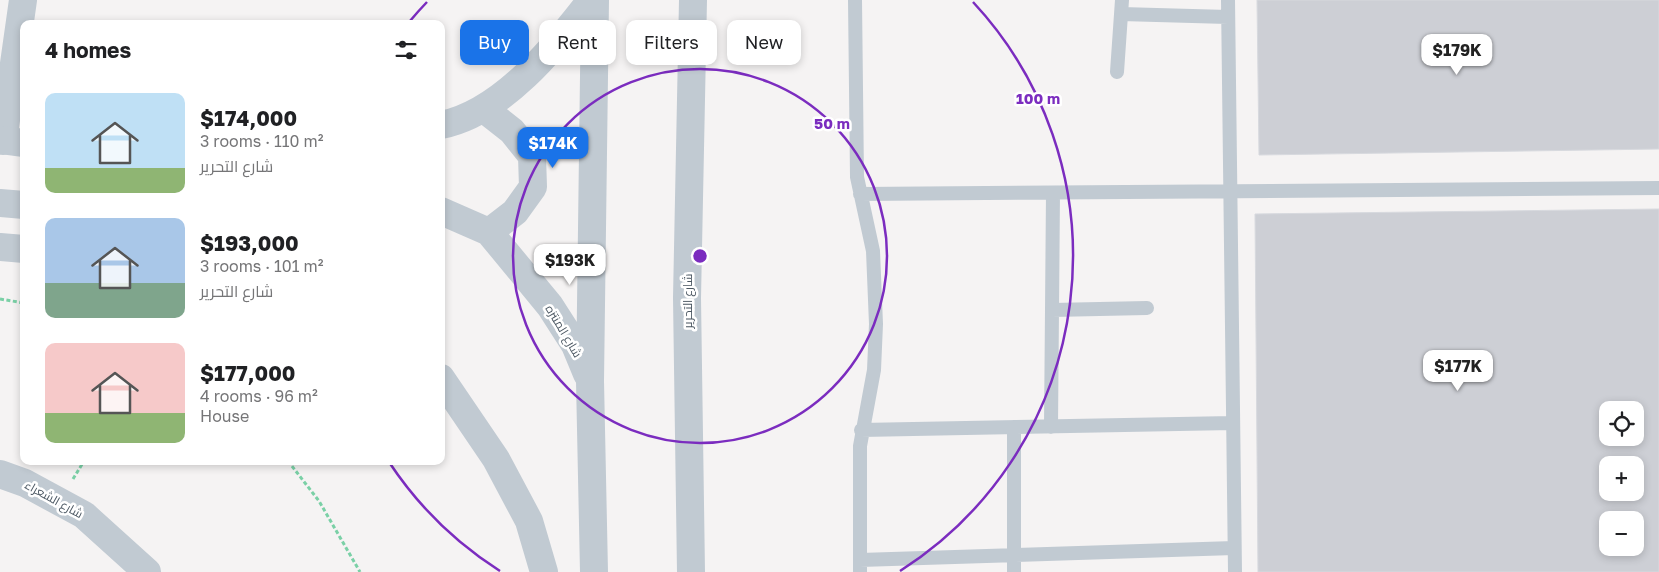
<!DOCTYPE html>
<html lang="en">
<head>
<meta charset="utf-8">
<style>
  body { margin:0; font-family:"Golos Text",Cairo,sans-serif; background:#f6f6f6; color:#202124; height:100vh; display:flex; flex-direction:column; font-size:19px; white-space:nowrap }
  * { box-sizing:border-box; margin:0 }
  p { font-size:16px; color:#757577 }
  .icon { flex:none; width:28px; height:28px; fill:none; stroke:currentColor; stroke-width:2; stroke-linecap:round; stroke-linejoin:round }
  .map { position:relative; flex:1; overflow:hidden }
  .sheet { position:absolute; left:20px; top:20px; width:425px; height:445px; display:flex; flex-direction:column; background:#fff; border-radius:10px; box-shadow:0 2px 8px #0003 }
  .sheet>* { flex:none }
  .hud { position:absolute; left:460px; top:20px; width:475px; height:45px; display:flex; gap:10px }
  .controls { position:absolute; left:1599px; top:401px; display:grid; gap:10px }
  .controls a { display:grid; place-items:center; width:45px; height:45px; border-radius:10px; background:#fff; box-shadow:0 2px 8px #0003; font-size:25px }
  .price { position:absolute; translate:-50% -42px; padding:0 11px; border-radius:10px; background:#fff; color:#222; font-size:16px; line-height:32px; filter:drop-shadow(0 1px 2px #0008) }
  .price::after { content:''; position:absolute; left:50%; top:30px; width:15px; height:11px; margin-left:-8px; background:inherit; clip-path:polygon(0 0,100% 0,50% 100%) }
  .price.active { background:#1a73e8; color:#fff }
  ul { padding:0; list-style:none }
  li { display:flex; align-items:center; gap:15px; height:125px; padding:0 25px }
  li span { display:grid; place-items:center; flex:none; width:140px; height:100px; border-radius:10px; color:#555 }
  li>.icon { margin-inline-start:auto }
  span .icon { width:60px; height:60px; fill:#fffc; stroke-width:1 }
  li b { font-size:21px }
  h2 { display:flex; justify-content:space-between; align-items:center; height:60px; padding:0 25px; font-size:21px }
  .chip { padding:0 18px; border-radius:10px; background:#fff; box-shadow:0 2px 8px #0003; font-size:18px; line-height:45px }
  .chip.active { background:#1a73e8; color:#fff }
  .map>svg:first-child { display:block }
  .building { fill:#cdcfd5; stroke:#d7d9de; fill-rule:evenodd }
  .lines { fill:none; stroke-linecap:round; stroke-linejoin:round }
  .path { stroke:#7ad0a6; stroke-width:3; stroke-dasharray:4 2.5; stroke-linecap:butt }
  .service { stroke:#c1cad2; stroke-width:14 }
  .minor { stroke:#c1cad2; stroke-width:28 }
  .tertiary { stroke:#c1cad2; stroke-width:28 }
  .ring { fill:none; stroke:#7b2cbf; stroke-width:2.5 }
  .labels { text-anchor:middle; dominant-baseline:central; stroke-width:5; stroke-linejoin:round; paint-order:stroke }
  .street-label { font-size:12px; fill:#4a5661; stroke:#fff }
  .centre { fill:#7b2cbf; stroke:#fff; stroke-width:2.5 }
  .ring-label { font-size:15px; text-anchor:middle; font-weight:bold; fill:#7b2cbf; stroke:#fff; stroke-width:5; stroke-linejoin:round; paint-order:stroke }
</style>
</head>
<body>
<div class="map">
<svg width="1659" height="572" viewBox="0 0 1659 572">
  <rect width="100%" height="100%" fill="#f5f3f3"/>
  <!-- building -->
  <path class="building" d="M1257 0H1659V149L1259 155Z
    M1659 209V572H1258L1255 214ZM1608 410H1635V438H1608ZM1608 465H1635V492H1608ZM1608 520H1635V548H1608Z"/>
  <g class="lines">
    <!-- path -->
    <path class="path" d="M0 299 24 303
      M288 461 319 501 360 572
      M73 479 84 461"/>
    <!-- service -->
    <path class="service" d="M855 0 857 177 873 251 876 324 874 370 860 446V572
      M1228 0 1235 572
      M1121 14 1228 17
      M1117 72 1122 0
      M860 194 1659 188
      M1052 310 1147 308
      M1014 427V572
      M1051 427 1053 193
      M861 430 1233 423
      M860 560 1234 548"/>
    <!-- minor -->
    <path class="minor" d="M3 141 23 0
      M0 247 24 249
      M441 378 496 459 529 521 544 572
      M0 474 25 483 84 515 147 572"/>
    <!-- tertiary -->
    <path class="tertiary" d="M484 109 512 131 532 156 533 187 515 212 489 232
      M441 125C502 113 555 47 591 0
      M0 140 24 143
      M0 203 24 205
      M441 211 489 232 550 306 575 345 587 374
      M594 572 590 381 595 0
      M691 572 687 298 693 0"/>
  </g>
  <!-- distance rings -->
  <g class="ring">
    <circle cx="700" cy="256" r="187"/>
    <path d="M500 571A373 373 0 0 1 389 462M410 21A373 373 0 0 1 427 2M973 2A373 373 0 0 1 900 571"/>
  </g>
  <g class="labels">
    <!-- street labels -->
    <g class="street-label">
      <text transform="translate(687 301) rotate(-90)">شارع التحرير</text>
      <text transform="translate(564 331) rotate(59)">شارع المنتزه</text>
      <text transform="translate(54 499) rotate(29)">شارع الشعراء</text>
    </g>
  </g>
  <circle cx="700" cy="256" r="8" class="centre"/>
  <g class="ring-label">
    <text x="1038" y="104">100 m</text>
    <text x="832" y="129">50 m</text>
  </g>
</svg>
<div class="controls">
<a><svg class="icon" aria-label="locate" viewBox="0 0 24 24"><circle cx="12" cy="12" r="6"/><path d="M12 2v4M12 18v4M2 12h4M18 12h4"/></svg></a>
<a>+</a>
<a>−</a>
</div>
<b class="price" style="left:1457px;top:76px">$179K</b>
<b class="price active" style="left:553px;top:169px">$174K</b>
<b class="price" style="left:570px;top:286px">$193K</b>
<b class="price" style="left:1458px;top:392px">$177K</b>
<div class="hud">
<a class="chip active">Buy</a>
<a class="chip">Rent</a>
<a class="chip">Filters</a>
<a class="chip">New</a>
</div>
<section class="sheet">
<h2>4 homes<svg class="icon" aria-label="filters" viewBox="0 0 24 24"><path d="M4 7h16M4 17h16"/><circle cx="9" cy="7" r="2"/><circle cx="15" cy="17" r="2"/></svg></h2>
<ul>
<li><span style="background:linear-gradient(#bfe0f5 75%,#8fb573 0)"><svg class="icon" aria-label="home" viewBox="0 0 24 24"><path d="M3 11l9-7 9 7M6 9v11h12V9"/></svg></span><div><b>$174,000</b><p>3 rooms · 110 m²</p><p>شارع التحرير</p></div></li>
<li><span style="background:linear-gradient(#a9c7e8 65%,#7fa58c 0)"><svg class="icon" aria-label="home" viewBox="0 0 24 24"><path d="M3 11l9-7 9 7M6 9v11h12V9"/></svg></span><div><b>$193,000</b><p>3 rooms · 101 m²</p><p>شارع التحرير</p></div></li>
<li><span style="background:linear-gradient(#f6c9c9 70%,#8fb573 0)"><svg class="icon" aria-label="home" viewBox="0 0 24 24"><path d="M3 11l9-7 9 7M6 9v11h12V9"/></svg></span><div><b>$177,000</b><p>4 rooms · 96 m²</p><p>House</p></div></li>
</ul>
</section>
</div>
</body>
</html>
